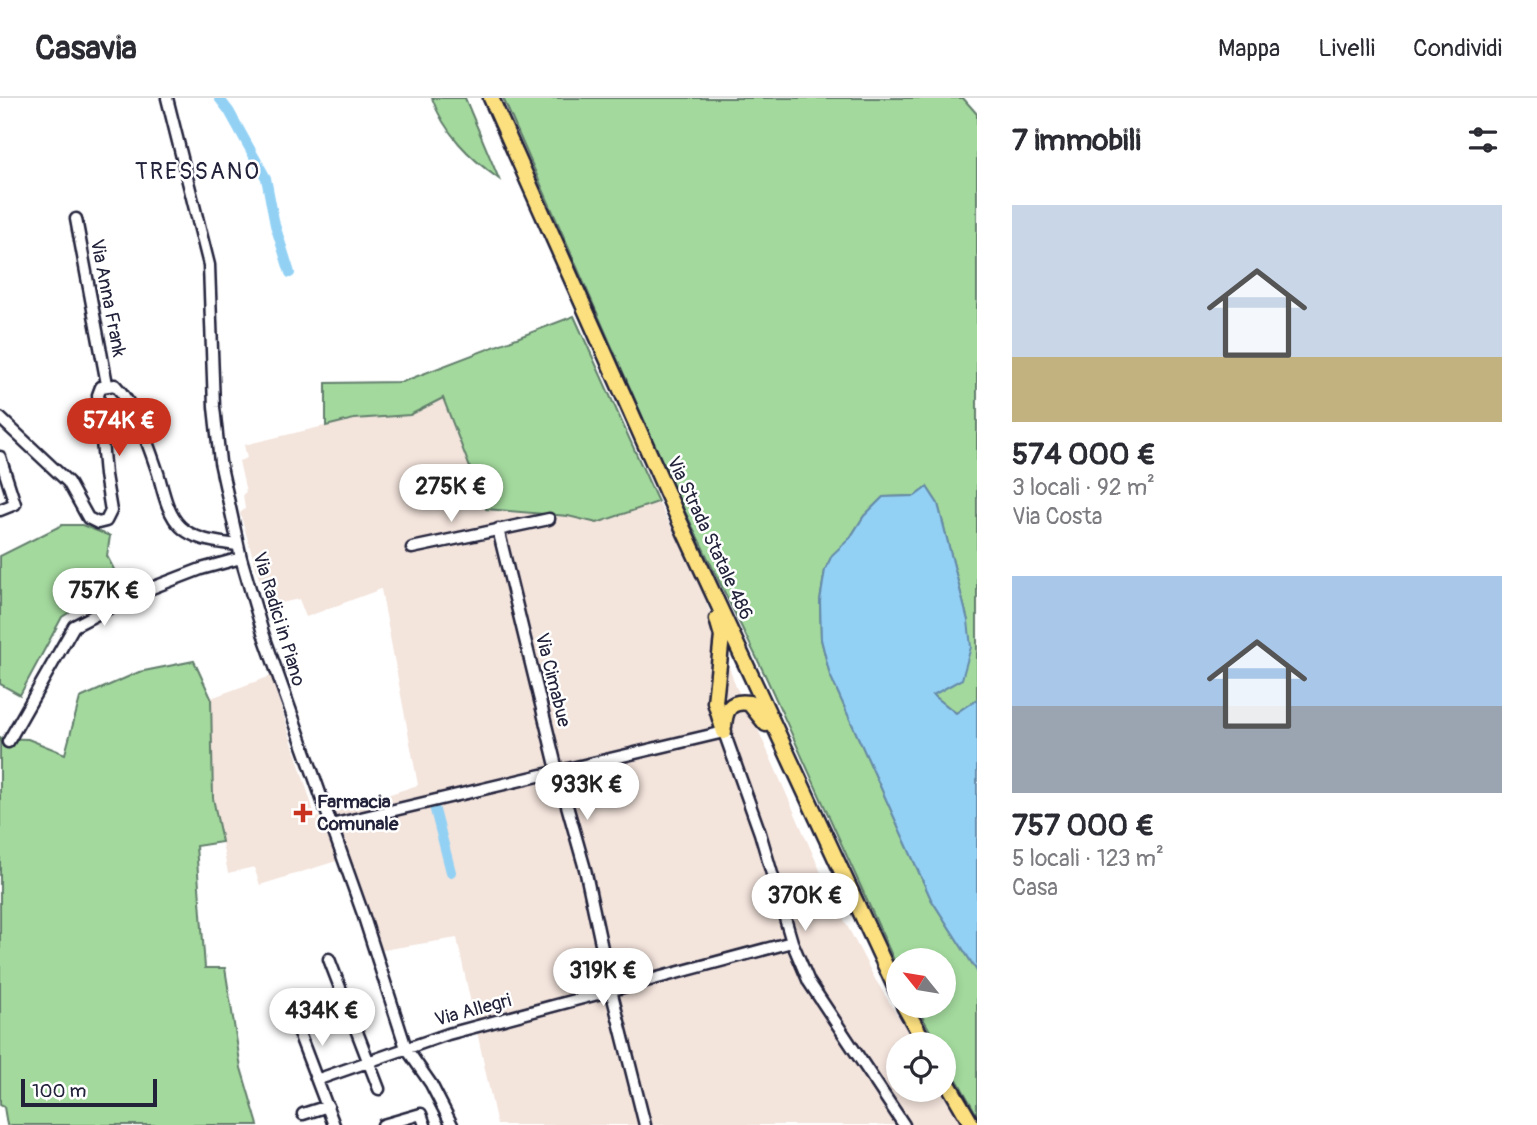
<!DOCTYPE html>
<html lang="it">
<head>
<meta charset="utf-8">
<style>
  body { margin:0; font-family:Pangolin,sans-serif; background:#f7f7f7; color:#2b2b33; height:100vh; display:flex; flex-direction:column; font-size:26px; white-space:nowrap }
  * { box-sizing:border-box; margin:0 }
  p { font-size:23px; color:#7c7c81 }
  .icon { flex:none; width:38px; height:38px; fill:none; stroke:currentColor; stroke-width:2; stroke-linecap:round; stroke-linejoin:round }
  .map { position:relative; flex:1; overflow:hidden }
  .sheet { display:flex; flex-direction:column; background:#fff; width:560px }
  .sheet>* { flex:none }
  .needle { width:46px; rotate:300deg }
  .fabs { position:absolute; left:886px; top:850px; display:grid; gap:14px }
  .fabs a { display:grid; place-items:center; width:70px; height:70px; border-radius:50%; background:#fff; box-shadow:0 4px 10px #0003; font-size:35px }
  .scale { position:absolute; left:21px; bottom:18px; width:136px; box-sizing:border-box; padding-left:7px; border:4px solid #22223b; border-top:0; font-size:19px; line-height:24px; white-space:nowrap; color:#22223b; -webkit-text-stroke:5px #fff; paint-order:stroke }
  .price { position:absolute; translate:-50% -60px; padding:0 16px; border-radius:24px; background:#fff; color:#222; font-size:23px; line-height:46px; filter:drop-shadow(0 2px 4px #0008) }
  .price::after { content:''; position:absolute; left:50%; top:42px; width:21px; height:16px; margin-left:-10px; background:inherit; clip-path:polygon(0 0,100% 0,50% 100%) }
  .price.current { background:#c8321e; color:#fff }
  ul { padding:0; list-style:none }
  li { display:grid; align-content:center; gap:14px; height:371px; padding:0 35px }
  li span { display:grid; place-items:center; height:217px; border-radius:0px; color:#555 }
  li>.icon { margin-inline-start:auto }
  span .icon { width:126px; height:126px; fill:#fffc; stroke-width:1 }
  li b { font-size:30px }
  h2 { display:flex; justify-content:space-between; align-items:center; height:84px; padding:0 35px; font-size:30px }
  header { display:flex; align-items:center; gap:42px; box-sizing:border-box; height:98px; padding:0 35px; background:#fff; border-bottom:2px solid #e1e1e2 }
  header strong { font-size:33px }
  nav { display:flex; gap:38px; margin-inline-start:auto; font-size:24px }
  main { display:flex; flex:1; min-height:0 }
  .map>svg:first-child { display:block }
  .built { fill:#f3e4dc }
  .green { fill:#a3d99d; stroke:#627e6c; stroke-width:2 }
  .water { fill:#93d1f4; stroke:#668baa; stroke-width:2 }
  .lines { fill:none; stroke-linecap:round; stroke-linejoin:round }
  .canal { stroke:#93d1f4; stroke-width:10 }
  .street-casing { stroke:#22223b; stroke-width:15 }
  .primary-casing { stroke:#22223b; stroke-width:19 }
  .street { stroke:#fff; stroke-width:10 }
  .primary { stroke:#fce080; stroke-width:14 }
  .poi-dot { fill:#c8321e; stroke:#fff; stroke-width:2.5 }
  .labels { text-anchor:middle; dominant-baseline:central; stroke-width:5; stroke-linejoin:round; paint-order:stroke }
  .street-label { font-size:19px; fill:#22223b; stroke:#fff }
  .poi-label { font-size:19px; font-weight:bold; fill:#22223b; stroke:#fff; text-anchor:start }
  .quarter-label { font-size:23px; letter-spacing:2px; fill:#22223b; stroke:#fff }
</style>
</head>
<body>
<header>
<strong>Casavia</strong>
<nav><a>Mappa</a><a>Livelli</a><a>Condividi</a></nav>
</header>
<main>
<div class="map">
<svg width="977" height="1027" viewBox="0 0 977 1027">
  <rect width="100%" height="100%" fill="#fff"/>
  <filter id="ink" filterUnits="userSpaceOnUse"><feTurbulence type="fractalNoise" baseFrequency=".0143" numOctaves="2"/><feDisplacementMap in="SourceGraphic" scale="14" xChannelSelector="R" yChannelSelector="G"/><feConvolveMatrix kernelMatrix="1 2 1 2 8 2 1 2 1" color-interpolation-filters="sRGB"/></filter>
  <g filter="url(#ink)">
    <!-- built -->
    <path class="built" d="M442 300 568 418 597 425 658 404 697 478 736 589 759 634 830 795 875 881 916 947H898V992L943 991 964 1027H497L457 840 382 852 349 759 260 787 254 769 228 775 213 700 211 600 271 578 316 720 418 687 381 491 306 519 299 501 267 508 240 415 245 411 243 396 246 394 239 363 247 360 244 347 354 321 410 317Z"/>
    <!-- green -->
    <path class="green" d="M432 0H465L499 81C470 60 444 35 432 0Z
      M503 0H963L977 16V601L956 615 932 596 968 523 938 406 927 389 915 398 883 399 864 418 850 440 832 458 825 472 820 503 821 541 830 577 931 801 977 873V1017L943 957V947H938L916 908H943V863H898V871L765 577 675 393Z
      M574 218 658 404 597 425 568 418 486 411 443 300 410 317 354 321 326 328V285L402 284Z
      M62 427H82L110 438 107 458 120 483 62 519 20 597 0 586V458Z
      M194 563 211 600 213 700 222 744 196 748 205 870H225L241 970 258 1027H7L4 1009 0 1007V640L28 641 65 656 80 600 139 574Z"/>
    <!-- water -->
    <path class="water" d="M927 389 938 406 968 523 971 549 962 581 933 597 956 615 977 601V873L931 801 830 577 821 541 820 503 825 472 832 457 850 440 864 418 883 399 915 398Z"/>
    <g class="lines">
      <!-- canal -->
      <path class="canal" d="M219 0 229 13 266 80 275 127 290 175
        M435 712 451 774"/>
      <!-- street casing -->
      <g class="street-casing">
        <path id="street" d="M167 0 209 167 214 309 220 364 241 460 263 535 363 816 406 950 431 986 452 1027
          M76 121 107 286
          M0 320 68 384 88 420 98 425 106 423 111 413 105 377 98 297 101 289 115 287C136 309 148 346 158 375 163 392 167 416 181 429 196 443 218 444 237 447
          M0 359 15 406 0 412
          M498 431 558 676 585 771 611 892 645 1027
          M412 450 549 421
          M8 644 74 528 136 496 201 471 241 460
          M331 727 724 634 760 735 792 844 809 884 904 1027
          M329 861 379 991
          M297 930 334 1027
          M319 981 448 936 792 844
          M303 1016 328 1008
          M383 1027 421 1016 425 1027"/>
      </g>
      <!-- primary casing -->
      <g class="primary-casing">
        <path id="primary" d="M491 0 679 422 898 895
          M717 521 722 538 715 604 724 634
          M724 629C725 612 730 602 749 605L766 626
          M904 908 926 947
          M943 977 972 1027"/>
      </g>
      <!-- street -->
      <use href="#street" class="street"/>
      <!-- primary -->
      <use href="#primary" class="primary"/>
    </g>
  </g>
  <!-- markers -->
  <path class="poi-dot" d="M299.5 704.5h7v7h7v7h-7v7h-7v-7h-7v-7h7z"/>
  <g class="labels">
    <!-- street labels -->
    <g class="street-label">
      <text transform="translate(108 200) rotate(79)">Via Anna Frank</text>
      <text transform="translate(710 440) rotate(65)">Via Strada Statale 486</text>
      <text transform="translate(279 521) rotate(73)">Via Radici in Piano</text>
      <text transform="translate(553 582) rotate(76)">Via Cimabue</text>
      <text transform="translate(473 912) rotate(-15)">Via Allegri</text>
    </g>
    <!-- poi labels -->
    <g class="poi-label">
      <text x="317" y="704">Farmacia<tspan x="317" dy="22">Comunale</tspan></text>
    </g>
    <!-- quarter labels -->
    <g class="quarter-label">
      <text x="198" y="73">TRESSANO</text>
    </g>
  </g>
</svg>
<div class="fabs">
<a><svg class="needle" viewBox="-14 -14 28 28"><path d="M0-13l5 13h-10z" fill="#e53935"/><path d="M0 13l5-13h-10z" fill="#7c7c81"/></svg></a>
<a><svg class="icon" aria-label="locate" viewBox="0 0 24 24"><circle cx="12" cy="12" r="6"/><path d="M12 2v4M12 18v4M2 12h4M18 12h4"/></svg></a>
</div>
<div class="scale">100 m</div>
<b class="price current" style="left:119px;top:360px">574K €</b>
<b class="price" style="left:451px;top:426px">275K €</b>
<b class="price" style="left:104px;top:530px">757K €</b>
<b class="price" style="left:587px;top:724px">933K €</b>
<b class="price" style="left:805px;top:835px">370K €</b>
<b class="price" style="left:603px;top:910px">319K €</b>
<b class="price" style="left:322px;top:950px">434K €</b>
</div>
<section class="sheet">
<h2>7 immobili<svg class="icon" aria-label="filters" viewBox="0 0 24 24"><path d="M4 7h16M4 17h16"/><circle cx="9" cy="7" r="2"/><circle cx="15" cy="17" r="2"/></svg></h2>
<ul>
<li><span style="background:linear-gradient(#c9d6e8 70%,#c2b280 0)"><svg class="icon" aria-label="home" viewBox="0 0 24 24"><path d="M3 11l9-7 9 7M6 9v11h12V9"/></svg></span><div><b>574 000 €</b><p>3 locali · 92 m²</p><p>Via Costa</p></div></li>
<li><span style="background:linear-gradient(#a9c7e8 60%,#9aa5b1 0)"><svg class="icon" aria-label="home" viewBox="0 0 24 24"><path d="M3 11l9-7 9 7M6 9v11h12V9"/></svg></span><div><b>757 000 €</b><p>5 locali · 123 m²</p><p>Casa</p></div></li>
</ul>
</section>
</main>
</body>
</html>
